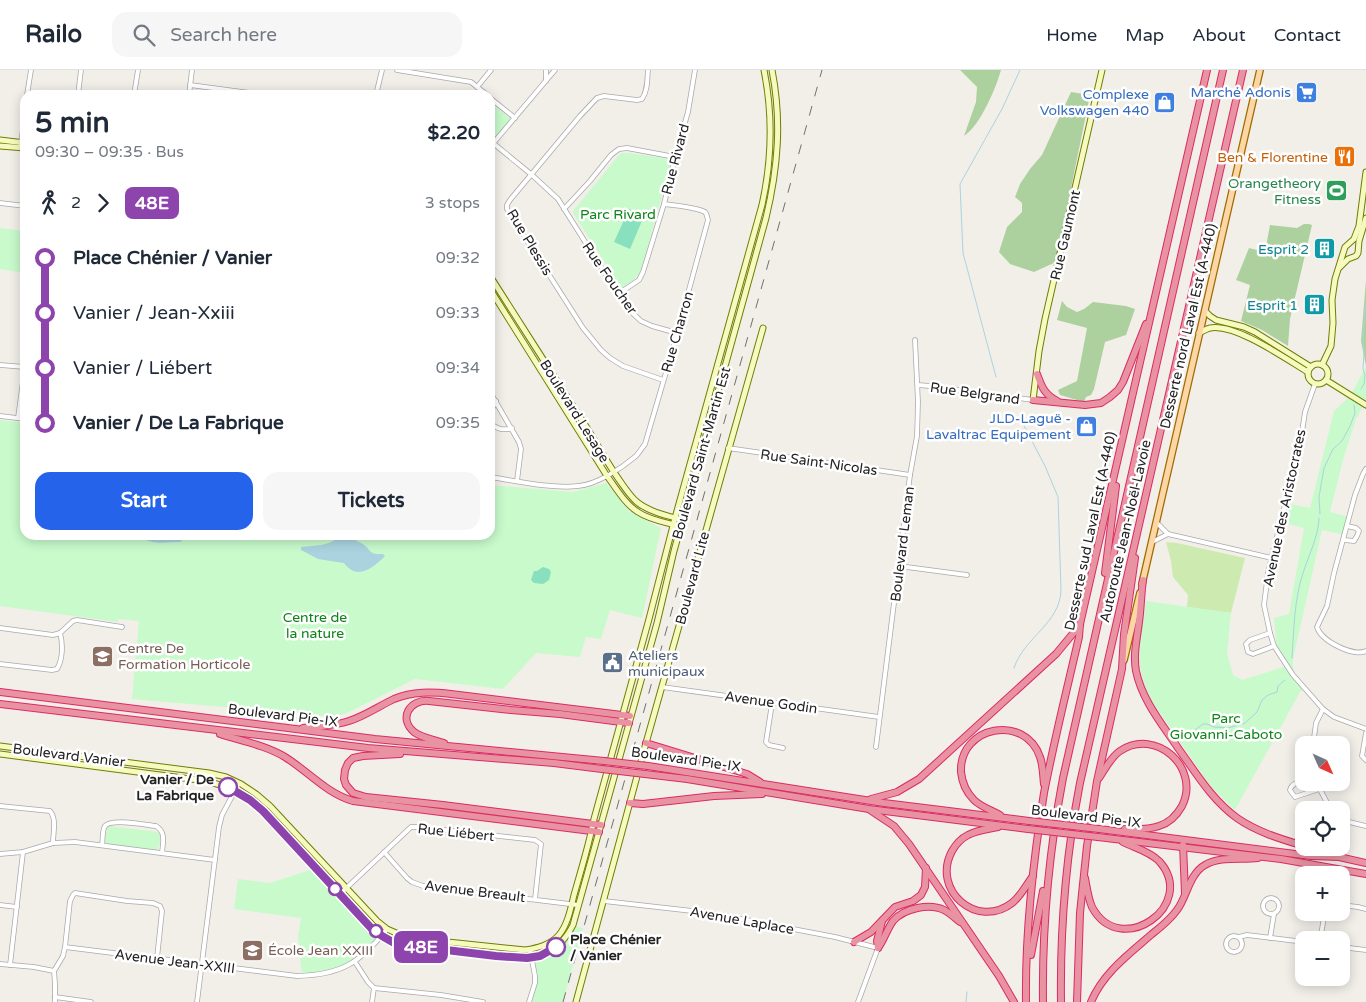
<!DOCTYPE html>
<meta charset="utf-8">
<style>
:root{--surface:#fff;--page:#f6f6f7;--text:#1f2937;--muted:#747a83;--line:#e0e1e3;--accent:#2563eb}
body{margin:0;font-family:"Varela Round",sans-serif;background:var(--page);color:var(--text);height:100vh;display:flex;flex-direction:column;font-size:19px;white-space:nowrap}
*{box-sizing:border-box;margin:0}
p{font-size:16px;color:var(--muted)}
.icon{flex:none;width:28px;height:28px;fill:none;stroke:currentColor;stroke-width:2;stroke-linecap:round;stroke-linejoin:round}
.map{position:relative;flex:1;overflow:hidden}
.sheet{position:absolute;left:20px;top:20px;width:475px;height:450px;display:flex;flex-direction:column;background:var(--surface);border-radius:15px;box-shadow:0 2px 12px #0003}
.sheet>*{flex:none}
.badge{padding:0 10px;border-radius:8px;font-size:18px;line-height:32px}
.needle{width:32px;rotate:135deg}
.tools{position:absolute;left:1295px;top:666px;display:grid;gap:10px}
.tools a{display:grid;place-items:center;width:55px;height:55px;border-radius:10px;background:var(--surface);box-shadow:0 2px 12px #0003;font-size:25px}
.map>.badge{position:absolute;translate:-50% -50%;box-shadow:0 0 0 2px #fff}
.legs{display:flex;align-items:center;gap:8px;height:55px;padding:0 15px;font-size:16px}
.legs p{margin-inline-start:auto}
.summary{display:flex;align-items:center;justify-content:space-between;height:85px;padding:0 15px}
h1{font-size:28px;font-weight:700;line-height:38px}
.cta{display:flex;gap:10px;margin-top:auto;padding:10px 15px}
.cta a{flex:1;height:58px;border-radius:15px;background:var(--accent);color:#fff;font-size:20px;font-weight:700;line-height:58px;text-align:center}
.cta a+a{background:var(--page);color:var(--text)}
ul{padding:0 15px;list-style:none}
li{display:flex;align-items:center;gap:18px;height:55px;font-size:19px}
li i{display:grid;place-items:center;width:8px;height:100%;margin:0 6px;background:currentColor}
li i::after{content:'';width:12px;height:12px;margin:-6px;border:4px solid;border-radius:50%;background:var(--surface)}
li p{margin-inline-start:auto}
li:first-child i{background:linear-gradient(#0000 50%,currentColor 0)}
li:last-child i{background:linear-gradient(currentColor 50%,#0000 0)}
header{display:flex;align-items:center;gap:30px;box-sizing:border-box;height:70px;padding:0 25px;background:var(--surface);border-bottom:1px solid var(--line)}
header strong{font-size:24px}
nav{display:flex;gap:28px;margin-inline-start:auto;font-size:18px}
.search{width:350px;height:45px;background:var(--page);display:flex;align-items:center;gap:12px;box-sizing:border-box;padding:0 18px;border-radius:15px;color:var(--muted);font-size:19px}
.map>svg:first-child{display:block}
</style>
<header>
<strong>Railo</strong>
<div class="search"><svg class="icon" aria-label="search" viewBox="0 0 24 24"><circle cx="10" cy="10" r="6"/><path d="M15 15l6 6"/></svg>Search here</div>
<nav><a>Home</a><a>Map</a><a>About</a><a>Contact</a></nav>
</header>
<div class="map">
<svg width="1366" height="932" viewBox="0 0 1366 932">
<rect width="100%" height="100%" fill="#f2efe9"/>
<path fill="#cdebb0" d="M1166 472 1177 473 1245 488 1231 543 1187 537 1188 525 1173 507 1171 491Z"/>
<g fill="#add19e">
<path d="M960 0H1001C996 18 980 56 964 66L976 32 977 17Z"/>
<path d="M1071 22 1090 25 1056 192 1034 202 1010 194 999 182 1007 157 1022 142V133L1015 127 1020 114 1030 99 1042 85Z"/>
<path d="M1304 154H1309L1312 155 1290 249 1288 276 1262 260 1241 251 1250 215 1236 210 1249 178 1265 182 1270 155 1297 158Z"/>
<path d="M1366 210V296L1361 271Z"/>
<path d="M1062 231 1067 237 1077 242 1084 239 1093 232 1126 236 1135 239 1126 265 1105 272 1094 319 1091 325 1086 327 1084 332 1060 325 1058 320 1077 311 1087 258 1057 250Z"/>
</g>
<g fill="#c8facc">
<path d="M492 34 511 49 490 73V38Z"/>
<path d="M622 83H628L671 89V92L641 201 634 210 621 218 573 143V141L619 85Z"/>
<path d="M0 158 25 161V203L0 199Z"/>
<path d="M1366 296V331L1356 349 1343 390 1330 442 1350 447 1345 465 1322 460 1293 589V605L1304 618 1300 622 1235 740 1211 717 1151 630 1143 611 1139 592V576L1146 531 1231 543 1227 583 1233 605 1242 610 1287 596 1277 580 1274 548 1289 544 1304 458 1281 452 1285 433 1310 438 1334 341 1351 325Z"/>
<path d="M0 350 25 353V465H490V415L573 422 606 413 630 442 661 458 642 548 610 540 601 569 586 567 580 587 536 583 503 619 415 609 345 644 327 646 132 629 139 551 118 549V552L0 536Z"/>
<path d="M109 756 158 762C162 767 160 774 157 780L155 781 106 774C104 769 106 760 109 756Z"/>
<path d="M313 799 380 867 366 882 336 901 302 905 298 867 301 848 234 839 238 809 270 813Z"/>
<path d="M573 856 583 858 563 932H530L536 909 531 888 550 881Z"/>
</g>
<g fill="#88e0be">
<path d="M629 139 644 146 630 179 614 172Z"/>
<path d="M543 497 549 499 551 502 549 510 543 514 534 513 531 510 534 501H537Z"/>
</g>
<g fill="#aad3df">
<path d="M138 465H191L182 469 181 472C167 472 150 476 138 465Z"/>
<path d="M341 465C348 468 355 469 361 473 372 479 367 485 383 484L385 486C373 498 357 511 344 493L318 489 301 480V477C317 475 328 477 341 465Z"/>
</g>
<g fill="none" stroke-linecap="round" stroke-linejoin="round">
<g stroke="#aad3df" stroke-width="1">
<path d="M996 307 963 183 960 114 1002 39 1020 0"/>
<path d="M1361 319 1364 314 1365 305 1363 299 1364 283 1363 266 1366 232"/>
<path d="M1320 444 1319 427 1324 398 1333 379 1342 371 1350 356 1355 343 1354 335"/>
<path d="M1292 588C1294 560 1294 530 1303 503 1308 487 1319 465 1319 448"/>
<path d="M1014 598C1024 567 1060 554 1061 520L1058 427 1045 396 1020 348"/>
<path d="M1195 660 1203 654H1207L1214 657 1228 658 1245 653 1257 642 1262 630 1268 625 1277 622 1278 616 1285 610"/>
<path d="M966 932 967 922"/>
</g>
<defs>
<g id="street">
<path d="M397 0 471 12 487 25"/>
<path d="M648 0C647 10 648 20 642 29L637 30 604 26 597 28 580 46 510 130 507 135V139L583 258 601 280 610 288 623 296 663 310"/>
<path d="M546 11V0"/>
<path d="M190 15 265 25"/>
<path d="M477 17 491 0"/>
<path d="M27 25 31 0"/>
<path d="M78 25 81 0"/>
<path d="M134 25 138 0"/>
<path d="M189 25 192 0"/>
<path d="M376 25 382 0"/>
<path d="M490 28 515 48"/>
<path d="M493 73 532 105 558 129 627 238 641 251 652 256 677 263"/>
<path d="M21 74 25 42"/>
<path d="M490 77 555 0"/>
<path d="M0 133 25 136"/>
<path d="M564 139 590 111 611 85 619 79 627 78 675 87"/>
<path d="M618 224 639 210 643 202 664 134 675 87 688 42 695 0"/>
<path d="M0 295 25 297"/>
<path d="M1315 314 1305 342 1302 362 1281 452 1273 481 1268 503 1264 535 1270 563 1274 576 1293 605 1323 639 1334 647 1366 659"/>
<path d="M918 315 930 316 1033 330"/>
<path d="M490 322 519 372 521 379 517 411"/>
<path d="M490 343 496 331"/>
<path d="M0 346 25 349"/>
<path d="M18 348 25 296"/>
<path d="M490 353C497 359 503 361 512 358"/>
<path d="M728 378 910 405"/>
<path d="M1366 399 1363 404 1355 425 1334 503 1327 536 1317 557C1321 571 1353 587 1366 581"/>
<path d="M490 407C516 411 552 419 578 416 596 415 622 398 636 386 639 383 642 378 645 374L672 282 708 150C707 147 707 144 705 142 698 138 673 135 664 134"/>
<path d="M1157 453 1168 464 1272 488"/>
<path d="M1344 470 1354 471 1357 466 1359 461 1356 458 1347 456"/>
<path d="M1152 472 1168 464"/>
<path d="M899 496 967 505"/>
<path d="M0 558 53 565 60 563"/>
<path d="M60 563 73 551 77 550 122 557"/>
<path d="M1270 563 1250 570 1246 574 1248 582 1253 584 1274 576"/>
<path d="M0 594 52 600 57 599C63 589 63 574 60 563"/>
<path d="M662 617 879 647"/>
<path d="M771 640 766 672 769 675 783 678"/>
<path d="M1366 663 1362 686 1366 690"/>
<path d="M1313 675 1316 653 1323 639"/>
<path d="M876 677 910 405 917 366 918 332 915 270"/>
<path d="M1304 710C1298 712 1291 714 1290 720L1295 727 1319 719"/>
<path d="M1316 712 1331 740"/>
<path d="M0 736 50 741C57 749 53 763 53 773"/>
<path d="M1341 750 1366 756"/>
<path d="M102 775C103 770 102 760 105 756 111 748 146 755 156 756 166 762 163 772 162 783"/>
<path d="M384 782 407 808 412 812 423 816 578 835"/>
<path d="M0 784 23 782 53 773 75 772 215 790"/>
<path d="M340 824 411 757H417L535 770 541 774 535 829"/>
<circle cx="1271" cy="836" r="8"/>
<path d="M604 831 710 843 835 867 878 878 858 932"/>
<path d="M0 835 17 837"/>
<path d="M1341 835 1358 837 1366 839"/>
<circle cx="1234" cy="874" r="8"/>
<path d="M1239 867 1247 865 1304 872"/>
<path d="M1270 868 1274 844"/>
<path d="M1320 870 1325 842"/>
<path d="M65 877 297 906C341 905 360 893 387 859"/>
<path d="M1341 877 1366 880"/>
<path d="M355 892 368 912 374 918 441 925 483 932"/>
<path d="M0 894 34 897 54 901"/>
<path d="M10 895 23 782"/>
<path d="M55 927 91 932"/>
<path d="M55 932V914L54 901 63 886 65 877 70 831 73 825 75 823 127 831 153 833 160 836 162 841 157 888"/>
<path d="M197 932 219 757 222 745 239 713"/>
<path d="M372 932 374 918"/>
<path d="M529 932 535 913V906L530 880"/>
</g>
<g id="secondary">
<path d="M0 70 25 73"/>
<path d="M0 76 25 78"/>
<path d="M1340 197 1348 189 1356 186 1358 183 1359 171 1366 148"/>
<path d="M490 206C519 252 549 298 578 344 593 366 605 390 620 411 625 418 630 426 637 432 649 442 668 446 683 450"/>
<path d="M490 219 607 406C616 418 625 434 638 442 648 449 663 452 675 455"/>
<path d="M1205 241 1210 246 1216 250 1244 257 1255 262 1311 297"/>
<path d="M1199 263C1203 261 1206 259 1210 258 1235 253 1286 289 1308 302"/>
<circle cx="1318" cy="304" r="10"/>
<path d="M1322 295 1331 276 1333 253 1332 230 1335 209 1345 177 1354 169 1359 156 1366 102"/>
<path d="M1326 310 1366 335"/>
<path d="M1033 330 1039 281 1045 249 1102 0"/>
<path d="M0 676 209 703 226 707 241 714 256 724 270 736 377 851 387 859 403 866 419 869 525 880C538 878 550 875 559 865 568 854 571 837 574 825 581 800 589 775 594 749L649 549 675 448 762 135C772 90 773 45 764 0"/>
<path d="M0 684 206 711C229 716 246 726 263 741L373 859 381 866 396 874C423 878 449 880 476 883 495 885 523 892 541 885 556 880 566 869 573 855L657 553 674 481 766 148C778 98 782 51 772 0"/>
<path d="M576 932 646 673 763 258"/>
</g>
<g id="primary">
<path d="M1142 514 1260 0"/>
<path d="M1124 590 1140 523"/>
</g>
<g id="highway">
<path d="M1037 304C1042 317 1044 324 1057 331"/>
<path d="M1033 330 1085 335 1101 333 1110 327 1118 320 1123 312 1146 254"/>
<path d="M1105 503 1116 416"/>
<path d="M1143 510C1141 524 1141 538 1139 552 1137 569 1133 584 1136 601 1142 630 1162 654 1178 678 1196 703 1212 730 1237 748 1257 762 1281 769 1304 776"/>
<path d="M0 622 375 669 604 691"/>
<path d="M0 634 368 678 554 693 602 699"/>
<path d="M303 658C319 656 334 656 349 651 365 646 379 636 394 629 413 621 432 622 451 624L630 646"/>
<path d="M220 664C241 671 265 675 285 687 309 702 326 723 353 731L599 762"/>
<path d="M444 673C435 670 422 668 414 662 398 648 410 629 429 631L511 640 560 644 629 653"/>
<path d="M646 673 747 704 760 712"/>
<path d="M400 684 363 686 353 688 348 693 345 700 344 709 346 715 353 723 366 727 443 735 601 755"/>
<path d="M648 696 884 733 1029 751"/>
<path d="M645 704 687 709 869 739 1028 759"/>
<path d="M1099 708C1105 699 1111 687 1120 681 1156 657 1201 698 1182 736 1177 745 1169 753 1159 756 1148 760 1136 759 1125 759"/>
<path d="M871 729 897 722 919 709 1056 584 1080 555"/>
<path d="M630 733 643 734 714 726 762 724"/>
<path d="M870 740 894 756 909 774 999 906 1014 932"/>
<path d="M1000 745C991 740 981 737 974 730 966 722 962 712 961 702 959 656 1025 643 1040 687 1043 695 1043 705 1044 714"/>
<path d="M998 757C988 759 977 760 968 765 962 768 956 774 952 781 931 820 977 860 1012 833 1021 826 1026 815 1033 806"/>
<path d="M1099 759 1311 786 1339 787 1366 793"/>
<path d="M1098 767 1281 789 1366 804"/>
<path d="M1183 775 1185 823"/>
<path d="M1309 778 1330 785"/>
<path d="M1085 808C1087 818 1088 828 1092 837 1120 890 1199 835 1159 791 1149 781 1135 778 1123 772"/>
<path d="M854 872 871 862 895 837 913 831 921 825 925 817 926 798"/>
<path d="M878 878C884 870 887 859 893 851 904 838 930 833 944 840 950 843 955 848 960 852"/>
<path d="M878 878 877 871 882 851"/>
<path d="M1031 885 1043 821"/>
<path d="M1026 932C1025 863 1033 792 1044 723 1054 671 1067 619 1079 567L1080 554 1207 0"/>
<path d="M1043 932C1042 857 1049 782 1063 708L1223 0"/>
<path d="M1061 932C1060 859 1066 785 1080 713L1243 0"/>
<path d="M1077 932 1080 843 1087 776 1097 711 1122 599 1124 564 1135 488"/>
<path d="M1091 932C1103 903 1129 884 1152 864 1161 857 1170 850 1177 840 1187 827 1189 804 1205 795 1220 786 1241 790 1258 788"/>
</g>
</defs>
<use href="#street" stroke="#a9a9a9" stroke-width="5.5"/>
<use href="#secondary" stroke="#707d05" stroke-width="7"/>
<use href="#primary" stroke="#a06b00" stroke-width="8"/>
<use href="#highway" stroke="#dc2a67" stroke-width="8"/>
<use href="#street" stroke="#fff" stroke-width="4"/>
<use href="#secondary" stroke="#f7fabf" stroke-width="5"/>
<use href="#primary" stroke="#fcd6a4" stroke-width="5.5"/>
<use href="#highway" stroke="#e892a2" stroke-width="6"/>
<path stroke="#707070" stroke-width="1" stroke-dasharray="10 10" stroke-linecap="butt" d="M563 932 822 0"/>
<defs>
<g id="highway-bridge">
<path d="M604 691 648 696"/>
<path d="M602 699 645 704"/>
<path d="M1029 751 1099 759"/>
<path d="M1028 759 1098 767"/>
</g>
</defs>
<use href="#highway-bridge" stroke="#dc2a67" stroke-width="8" stroke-linecap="butt"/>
<use href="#highway-bridge" stroke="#e892a2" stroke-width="6"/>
</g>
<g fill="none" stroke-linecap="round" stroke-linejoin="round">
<defs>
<path id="line-1" d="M228 717 250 730 263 741 372 859 382 866 396 874 496 886 527 888 540 886 556 877"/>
</defs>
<use href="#line-1" stroke="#fff" stroke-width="11"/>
<use href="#line-1" stroke="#8e44ad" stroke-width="8"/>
</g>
<defs>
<symbol id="supermarket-square" viewBox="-11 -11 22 22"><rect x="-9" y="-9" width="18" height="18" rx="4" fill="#3f7fe0" stroke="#fff"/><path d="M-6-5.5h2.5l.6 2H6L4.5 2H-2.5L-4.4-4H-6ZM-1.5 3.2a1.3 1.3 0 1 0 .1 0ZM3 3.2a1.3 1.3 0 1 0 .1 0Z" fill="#fff"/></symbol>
<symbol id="shop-square" viewBox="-11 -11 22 22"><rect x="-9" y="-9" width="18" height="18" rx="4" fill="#3f7fe0" stroke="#fff"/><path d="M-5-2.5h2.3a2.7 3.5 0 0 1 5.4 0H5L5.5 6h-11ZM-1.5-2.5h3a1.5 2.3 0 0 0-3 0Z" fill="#fff"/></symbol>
<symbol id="restaurant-square" viewBox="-11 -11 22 22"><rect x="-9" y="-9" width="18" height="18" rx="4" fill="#e8710a" stroke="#fff"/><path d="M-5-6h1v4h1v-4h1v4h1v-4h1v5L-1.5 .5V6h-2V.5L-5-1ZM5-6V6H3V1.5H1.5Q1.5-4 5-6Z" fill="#fff"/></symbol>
<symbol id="stadium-square" viewBox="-11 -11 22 22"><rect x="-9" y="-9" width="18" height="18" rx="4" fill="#2e9e5b" stroke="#fff"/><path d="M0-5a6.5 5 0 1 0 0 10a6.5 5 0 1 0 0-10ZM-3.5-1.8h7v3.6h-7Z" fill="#fff"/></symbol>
<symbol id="building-square" viewBox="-11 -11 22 22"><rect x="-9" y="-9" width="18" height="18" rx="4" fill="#0f9aa8" stroke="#fff"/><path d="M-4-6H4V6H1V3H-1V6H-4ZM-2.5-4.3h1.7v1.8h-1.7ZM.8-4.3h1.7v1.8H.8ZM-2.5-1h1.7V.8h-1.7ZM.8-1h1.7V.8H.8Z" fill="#fff"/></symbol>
<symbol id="school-square" viewBox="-11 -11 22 22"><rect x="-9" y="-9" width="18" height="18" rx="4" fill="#8d6e63" stroke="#fff"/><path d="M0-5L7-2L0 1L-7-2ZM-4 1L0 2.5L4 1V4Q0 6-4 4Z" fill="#fff"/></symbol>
<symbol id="civic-square" viewBox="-11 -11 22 22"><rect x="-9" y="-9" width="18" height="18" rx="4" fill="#5c6f8a" stroke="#fff"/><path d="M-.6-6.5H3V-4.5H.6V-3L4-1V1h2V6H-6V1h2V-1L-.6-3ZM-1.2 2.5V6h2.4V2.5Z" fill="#fff"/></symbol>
</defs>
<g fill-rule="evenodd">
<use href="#supermarket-square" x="1294" y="10" width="25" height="25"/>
<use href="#shop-square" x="1152" y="20" width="25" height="25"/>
<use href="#restaurant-square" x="1332" y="74" width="25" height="25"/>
<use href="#stadium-square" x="1324" y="108" width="25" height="25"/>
<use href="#building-square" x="1312" y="166" width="25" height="25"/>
<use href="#building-square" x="1302" y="222" width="25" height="25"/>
<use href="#shop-square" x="1074" y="344" width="25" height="25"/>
<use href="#school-square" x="90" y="574" width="25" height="25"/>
<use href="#civic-square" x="600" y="580" width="25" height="25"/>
<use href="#school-square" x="240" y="868" width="25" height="25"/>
</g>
<g fill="#fff" stroke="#8e44ad" stroke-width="2.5">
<circle cx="228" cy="717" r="9"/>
<circle cx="335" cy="819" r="6"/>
<circle cx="376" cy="861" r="6"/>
<circle cx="556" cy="877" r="9"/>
</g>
<g text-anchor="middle" stroke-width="5" stroke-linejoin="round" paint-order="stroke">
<g font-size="14" fill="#366cbe" stroke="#fff" text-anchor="end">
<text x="1291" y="27">Marché Adonis</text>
<text x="1149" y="29">Complexe<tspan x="1149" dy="16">Volkswagen 440</tspan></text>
<text x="1071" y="353">JLD-Laguë -<tspan x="1071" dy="16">Lavaltrac Equipement</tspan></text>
</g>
<g font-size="14" fill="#c56008" stroke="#fff" text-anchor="end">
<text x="1328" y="92">Ben &amp; Florentine</text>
</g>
<g font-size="14" fill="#222" stroke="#fff">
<text transform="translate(675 89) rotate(-75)" y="5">Rue Rivard</text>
<text transform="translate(1065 165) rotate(-77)" y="5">Rue Gaumont</text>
<text transform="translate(530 172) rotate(59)" y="5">Rue Plessis</text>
<text transform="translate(610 208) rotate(55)" y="5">Rue Foucher</text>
<text transform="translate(1188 256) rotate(-77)" y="5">Desserte nord Laval Est (A-440)</text>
<text transform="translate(677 262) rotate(-74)" y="5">Rue Charron</text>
<text transform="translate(975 323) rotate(8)" y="5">Rue Belgrand</text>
<text transform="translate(575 341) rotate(58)" y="5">Boulevard Lesage</text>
<text transform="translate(701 383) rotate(-74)" y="5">Boulevard Saint-Martin Est</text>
<text transform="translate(819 392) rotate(8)" y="5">Rue Saint-Nicolas</text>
<text transform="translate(1284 438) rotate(-78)" y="5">Avenue des Aristocrates</text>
<text transform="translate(1090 461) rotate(-78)" y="5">Desserte sud Laval Est (A-440)</text>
<text transform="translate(1125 461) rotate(-77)" y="5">Autoroute Jean-Noël-Lavoie</text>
<text transform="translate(902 474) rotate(-83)" y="5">Boulevard Leman</text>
<text transform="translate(692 508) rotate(-75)" y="5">Boulevard Lite</text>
<text transform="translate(771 632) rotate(8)" y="5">Avenue Godin</text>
<text transform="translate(283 645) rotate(7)" y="5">Boulevard Pie-IX</text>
<text transform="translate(69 685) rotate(7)" y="5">Boulevard Vanier</text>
<text transform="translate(686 689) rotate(8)" y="5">Boulevard Pie-IX</text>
<text transform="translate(1086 746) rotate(7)" y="5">Boulevard Pie-IX</text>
<text transform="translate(456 762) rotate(6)" y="5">Rue Liébert</text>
<text transform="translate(475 821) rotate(7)" y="5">Avenue Breault</text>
<text transform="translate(742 850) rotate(10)" y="5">Avenue Laplace</text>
<text transform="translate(175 891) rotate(7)" y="5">Avenue Jean-XXIII</text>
</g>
<g font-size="14" fill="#27864d" stroke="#fff" text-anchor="end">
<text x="1321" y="118">Orangetheory<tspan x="1321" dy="16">Fitness</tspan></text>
</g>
<g font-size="14" fill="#0c8416" stroke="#fff">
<text x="618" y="149">Parc Rivard</text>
<text x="315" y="552">Centre de<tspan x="315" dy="16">la nature</tspan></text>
<text x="1226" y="653">Parc<tspan x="1226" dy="16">Giovanni-Caboto</tspan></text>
</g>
<g font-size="14" fill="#0d838f" stroke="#fff" text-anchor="end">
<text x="1309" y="184">Esprit 2</text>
<text x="1298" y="240">Esprit 1</text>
</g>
<g font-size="14" fill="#785e54" stroke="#fff" text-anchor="start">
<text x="118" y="583">Centre De<tspan x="118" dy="16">Formation Horticole</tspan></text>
<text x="268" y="885">École Jean XXIII</text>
</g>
<g font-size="14" fill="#4e5e75" stroke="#fff" text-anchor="start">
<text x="628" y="590">Ateliers<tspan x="628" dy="16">municipaux</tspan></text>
</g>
<g font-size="14" font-weight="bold" fill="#222" stroke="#fff" text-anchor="end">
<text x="214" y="714">Vanier / De<tspan x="214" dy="16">La Fabrique</tspan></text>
<text x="570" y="874" text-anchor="start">Place Chénier<tspan x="570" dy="16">/ Vanier</tspan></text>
</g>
</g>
</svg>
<div class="tools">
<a><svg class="needle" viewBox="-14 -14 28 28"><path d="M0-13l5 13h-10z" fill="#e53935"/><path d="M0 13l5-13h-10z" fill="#747a83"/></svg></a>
<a><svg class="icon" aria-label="locate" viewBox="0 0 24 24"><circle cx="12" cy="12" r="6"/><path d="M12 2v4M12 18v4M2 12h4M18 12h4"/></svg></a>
<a>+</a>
<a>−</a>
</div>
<b class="badge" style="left:421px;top:877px;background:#8e44ad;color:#fff">48E</b>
<section class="sheet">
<div class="summary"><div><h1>5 min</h1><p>09:30 – 09:35 · Bus</p></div><b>$2.20</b></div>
<div class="legs"><svg class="icon" aria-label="walk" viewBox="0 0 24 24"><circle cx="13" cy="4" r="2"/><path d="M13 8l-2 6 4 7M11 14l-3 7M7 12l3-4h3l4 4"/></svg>2<svg class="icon" aria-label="forward" viewBox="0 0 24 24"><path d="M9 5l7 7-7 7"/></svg><b class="badge" style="background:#8e44ad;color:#fff">48E</b><p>3 stops</p></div>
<ul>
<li><i style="color:#8e44ad"></i><b>Place Chénier / Vanier</b><p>09:32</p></li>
<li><i style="color:#8e44ad"></i><span>Vanier / Jean-Xxiii</span><p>09:33</p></li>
<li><i style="color:#8e44ad"></i><span>Vanier / Liébert</span><p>09:34</p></li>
<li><i style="color:#8e44ad"></i><b>Vanier / De La Fabrique</b><p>09:35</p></li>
</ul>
<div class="cta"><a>Start</a><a>Tickets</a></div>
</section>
</div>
